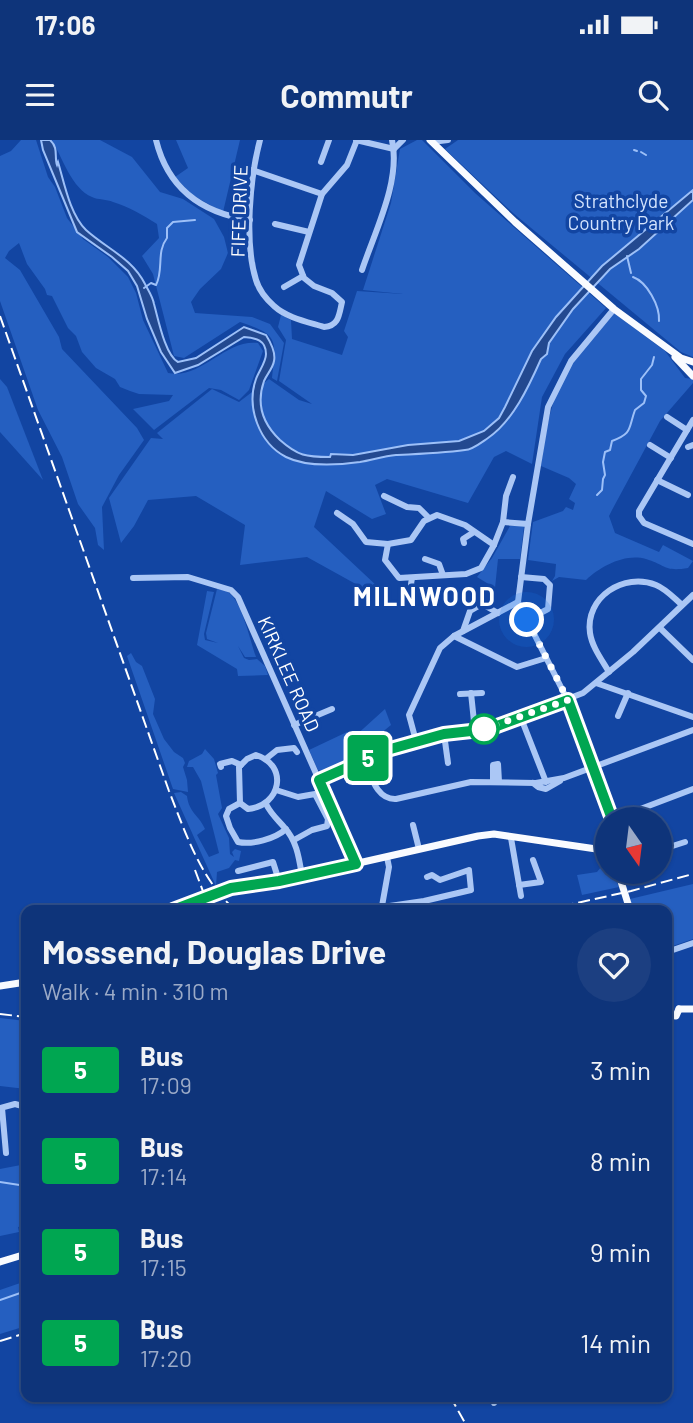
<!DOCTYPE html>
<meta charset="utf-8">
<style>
:root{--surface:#0e347a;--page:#1c3f81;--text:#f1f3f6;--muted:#9baac7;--line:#2e4f8b}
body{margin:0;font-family:Barlow,sans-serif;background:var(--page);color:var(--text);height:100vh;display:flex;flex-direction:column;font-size:26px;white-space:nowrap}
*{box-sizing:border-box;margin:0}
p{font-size:23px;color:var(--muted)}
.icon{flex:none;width:38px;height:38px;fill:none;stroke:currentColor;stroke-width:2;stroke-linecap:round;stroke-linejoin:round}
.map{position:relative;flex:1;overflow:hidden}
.details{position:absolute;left:21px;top:765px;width:651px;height:497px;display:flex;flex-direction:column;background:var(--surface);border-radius:14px;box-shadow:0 2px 5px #0004,0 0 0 2px var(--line)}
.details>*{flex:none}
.badge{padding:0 14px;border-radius:5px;font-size:24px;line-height:46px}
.needle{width:46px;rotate:166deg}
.tools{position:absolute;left:595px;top:667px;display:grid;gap:14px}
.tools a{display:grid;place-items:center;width:77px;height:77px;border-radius:50%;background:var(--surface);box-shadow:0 2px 5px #0004,0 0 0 2px var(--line);font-size:35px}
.you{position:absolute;width:35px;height:35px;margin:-18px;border:5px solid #fff;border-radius:50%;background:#1a73e8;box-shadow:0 0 0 10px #1a73e833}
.map>.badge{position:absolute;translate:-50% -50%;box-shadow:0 0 0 4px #fff}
.round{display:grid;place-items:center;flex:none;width:74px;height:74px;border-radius:37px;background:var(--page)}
.overview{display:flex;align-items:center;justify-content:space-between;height:119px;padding:0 21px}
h1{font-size:33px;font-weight:700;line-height:52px}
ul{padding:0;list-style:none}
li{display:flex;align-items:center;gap:21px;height:91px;padding:0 21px}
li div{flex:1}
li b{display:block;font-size:26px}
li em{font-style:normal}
li .badge{min-width:77px;font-weight:700;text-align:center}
.status{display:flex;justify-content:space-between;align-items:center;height:49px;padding:0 35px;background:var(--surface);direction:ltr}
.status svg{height:19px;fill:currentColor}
header{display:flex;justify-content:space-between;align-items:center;height:91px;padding:0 21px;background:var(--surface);font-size:32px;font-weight:700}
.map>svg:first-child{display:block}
</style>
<div class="status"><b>17:06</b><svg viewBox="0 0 49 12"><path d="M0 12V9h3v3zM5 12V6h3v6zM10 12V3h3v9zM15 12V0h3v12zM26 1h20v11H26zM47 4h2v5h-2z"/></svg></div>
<header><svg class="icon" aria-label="menu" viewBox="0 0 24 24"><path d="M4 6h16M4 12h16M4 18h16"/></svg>Commutr<svg class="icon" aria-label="search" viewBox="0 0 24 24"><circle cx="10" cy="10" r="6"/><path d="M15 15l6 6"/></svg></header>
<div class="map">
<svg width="693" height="1283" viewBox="0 0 693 1283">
<rect width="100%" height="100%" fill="#1245a2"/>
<g fill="#255fc0">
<path d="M21 0H36L48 37 55 47 67 78 83 99 108 117 128 137 136 153 143 180 168 233C201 240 225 199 258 203L263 211 249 250 239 260 221 250 209 248 154 290 133 269 169 261 173 255 139 254 130 251 120 247 115 239 96 228 82 212 76 196 68 188 52 156 47 155 45 149 27 124 19 103 9 111 5 118 20 130 59 197 62 209 137 288 144 300 119 335 102 367 104 410 98 405 95 388 78 364 62 317 38 270 0 161V16L11 11Z"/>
<path d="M52 0H100L132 17 160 52 183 59 214 79 224 97 228 113 221 129 200 149 191 162 195 173 252 177 270 184 284 203 277 241 272 238C276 199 279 195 240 182L184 218 174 216 153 134 142 116 159 98 157 84C143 75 129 67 113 62 107 59 98 60 92 57 72 49 62 17 52 0Z"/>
<path d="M176 0H240L223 72 192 55 175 37 188 28Z"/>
<path d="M417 0H422L475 53 606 168 565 214 542 257 532 324 506 311 494 317 468 363 387 339 375 345 386 374 372 379 326 351 314 387 378 447 372 453 307 417 240 425 245 385 196 356 148 360 134 386 121 403 109 358 151 298 163 299 157 293 212 249 239 262 269 239 299 260 312 264 279 241 286 200 278 187 281 175 291 180 292 199 342 215 348 197 344 191 357 151 403 154 363 150 391 63 400 9Z"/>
<path d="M458 0H693V217L681 212 513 73 445 9Z"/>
<path d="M614 173 665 211 685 238 693 239V243L660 281 612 370 609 376 615 393 659 412 663 405 693 421 688 428C664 432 666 425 646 419 625 413 601 426 586 440L559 437 552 441 555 436 556 424 528 420 533 382 563 371 566 367 573 370 575 363 569 359 576 344 569 338 541 326C546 290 551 253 573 223 585 206 601 190 614 173Z"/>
<path d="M0 239 7 247 43 340 0 292Z"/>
<path d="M510 386H524L520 419H498L495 448 477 437 492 418Z"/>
<path d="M217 449C220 450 225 450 228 452 241 459 251 503 256 517H245L238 506 244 518 249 520 257 519 265 526 268 535 238 536 237 529 197 505 207 451 214 452 204 494 205 500 218 503 207 499 206 493Z"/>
<path d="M131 513 136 522 142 526 155 559 153 574 164 599 174 612 183 618 185 623 183 627 187 640 188 652 173 649 127 516Z"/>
<path d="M385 569 391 585 380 594 378 592 366 596V598L361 602 366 615 325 633 318 630 309 610 347 592 353 598Z"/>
<path d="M205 609 214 619 218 633 216 635 222 668 218 674 229 698 230 714 234 717 232 712 235 709 241 711 239 721 235 720 229 728 217 732 216 746 174 653 181 652 187 656C189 673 199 675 205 689L197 695 209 717 219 713 201 641 193 627H187L189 621 202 614Z"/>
<path d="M605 722 607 732H612L619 747 582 755 577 735 597 732Z"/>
<path d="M693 744V799L667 808V770H634L630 759Z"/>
<path d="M0 878 26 881V949L0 946Z"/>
<path d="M26 1024V1085L18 1087 19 1092 0 1096V1029Z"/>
<path d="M26 1141V1186L0 1194V1150Z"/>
</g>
<path fill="#234990" stroke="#9dc0f8" stroke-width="2" d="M41 0H50C59 8 54 17 57 25L58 22C64 42 70 75 86 90 107 109 132 118 145 144 148 150 153 157 154 164 158 178 165 215 178 222L196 218 244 187 266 195C271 203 276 212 274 221 273 228 267 234 264 241 256 264 263 284 280 300 298 316 306 317 330 317L331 314 353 315 408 305 459 301 484 291 499 278 505 267 532 211 556 177 602 126 693 50V60L639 109 610 129 573 169 549 203 547 214 541 219C529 246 513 281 488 298 482 302 472 310 465 310 443 313 419 314 396 315 384 316 372 320 360 322 338 325 306 327 286 317 259 303 246 267 256 239 259 231 266 222 266 214 266 200 256 198 244 197L198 225 175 233 161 212 147 179 137 146 128 131 112 117 77 92 43 10Z"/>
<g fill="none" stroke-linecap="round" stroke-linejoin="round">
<g stroke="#9dc0f8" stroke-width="2">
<path d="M634 10 637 11"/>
<path d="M641 12 646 15"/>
<path d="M627 116 631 133"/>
<path d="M633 137C647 142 660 166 659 181"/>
<path d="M144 148 151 143 156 145C164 130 156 112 167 98V88L173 82 195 80"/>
<path d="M597 355 602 350 603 339 605 335 603 322 605 312 610 310 612 301C633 293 628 289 635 270L644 263 646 256 641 250V239L652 225 654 217"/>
<path d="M0 1042 26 1046"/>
<path d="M0 1160 26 1151"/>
</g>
<g stroke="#abc7f5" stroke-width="6">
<path d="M156 0C168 49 202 73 250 80"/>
<path d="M260 0C250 38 244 102 256 140 259 150 266 159 274 166 287 178 308 182 324 187 339 186 339 175 342 162L332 153 314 146 304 138 299 125 322 54 347 25 357 0"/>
<path d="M356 0 394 9 403 0"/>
<path d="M432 2 448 0"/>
<path d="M321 22 329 0"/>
<path d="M252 30 322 54"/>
<path d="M275 84 309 92"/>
<path d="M362 130C375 91 401 41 392 0"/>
<path d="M284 147 303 136"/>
<path d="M667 277 687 290"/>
<path d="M693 280 639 371V376L644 383 693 404"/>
<path d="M650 305 671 318"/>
<path d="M688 307 693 305"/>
<path d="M657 340 688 355"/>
<path d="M384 356 407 367 419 368 429 378"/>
<path d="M337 373 353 384 366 402 388 404 411 400 424 381 437 375 465 385 494 405"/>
<path d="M503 382 528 384"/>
<path d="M464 403 463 399 474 392"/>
<path d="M388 404 385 420 399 438 466 434 481 428 494 405 503 382 506 356 513 337"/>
<path d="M425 419 439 424 443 435"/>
<path d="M521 437 544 439 550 445 548 469 527 480"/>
<path d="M133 438 188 437 231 450 238 457 356 724"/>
<path d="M412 438 411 444 416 451 433 452"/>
<path d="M660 488 693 520"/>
<path d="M463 491 470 471 482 464 498 473"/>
<path d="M454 496 517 527 546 518"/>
<path d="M609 532C602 520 592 507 590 493 585 457 624 432 656 445 666 449 674 458 682 465"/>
<path d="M596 543 693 577"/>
<path d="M471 553 475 591"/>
<path d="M460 554 482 553"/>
<path d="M618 576 628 553"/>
<path d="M521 578 546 642"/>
<path d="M294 585 332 569"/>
<path d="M444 594 448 623"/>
<path d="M416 601 409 575 440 508 454 496 518 462"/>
<path d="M256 615C289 625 281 666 248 669L240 663 239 627 247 619Z"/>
<path d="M267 618 277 610 294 608 297 612"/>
<path d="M364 620C371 635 376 660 396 659L471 642 536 643 564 638 693 590"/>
<path d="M221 627 220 624 232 621 241 625"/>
<path d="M319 640 387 610 444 594 489 589 583 553 633 512 693 455"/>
<path d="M493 641V625L498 624 499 642"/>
<path d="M533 643 538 647 546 649 560 641"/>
<path d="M276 650 298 657 315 654 328 679 327 686 312 690 294 700"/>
<path d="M240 663 229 669 226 676 230 688 238 702C252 705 275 699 286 689"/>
<path d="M266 664C271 674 277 679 284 687 297 701 299 718 302 736"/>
<path d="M612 679 569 563 518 462 528 384 548 267 571 221 614 169"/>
<path d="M614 679 693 649"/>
<path d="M413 685 419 709"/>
<path d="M511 698 521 756"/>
<path d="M660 710 685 702"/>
<path d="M238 731 273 722 279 741"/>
<path d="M519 745 541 742 533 720"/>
<path d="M382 766 389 727 387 717"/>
<path d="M362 770 424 761 471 750 469 730 440 740 432 735 427 737"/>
<path d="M667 812 693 803"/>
<path d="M0 968 15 964 26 967"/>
<path d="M2 968 6 1013"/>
<path d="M491 1256 494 1263"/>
</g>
<g stroke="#f9fbff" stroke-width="7">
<path d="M430 0 515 82 573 133 614 169 681 218 693 222"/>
<path d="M675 217 693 236"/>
<path d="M618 732 630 770"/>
<path d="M222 750 279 741 478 696 494 694 603 710 607 707"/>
<path d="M173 770 194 760"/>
<path d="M0 846 26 842"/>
<path d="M679 869H693"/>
<path d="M669 875 676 876 679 869"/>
<path d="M669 875 667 870 670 865"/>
<path d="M0 1122 26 1114"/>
</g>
<g stroke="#fff" stroke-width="2" stroke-dasharray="12 5" stroke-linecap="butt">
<path d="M0 176 169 651C186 694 200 738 235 770"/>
<path d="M195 730 210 770"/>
<path d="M529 770 554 767"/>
<path d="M545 770 631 751 693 734"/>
<path d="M0 874 26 877"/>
<path d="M0 1201 26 1193"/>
<path d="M450 1256 465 1283"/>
</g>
<path stroke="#f9fbff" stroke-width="7" d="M194 760 222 750"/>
</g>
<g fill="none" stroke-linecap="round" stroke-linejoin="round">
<defs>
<path id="line" d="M173 770 231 748 279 741 356 724 319 640 387 610 444 594 489 589 568 560 612 679"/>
</defs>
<use href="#line" stroke="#fff" stroke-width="16"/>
<use href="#line" stroke="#00a651" stroke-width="10"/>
<path stroke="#fff" stroke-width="7" stroke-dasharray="0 12.6" d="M484 589 568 560 527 480"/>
</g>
<circle fill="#fff" stroke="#00a651" stroke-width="3.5" cx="484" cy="589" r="14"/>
<g text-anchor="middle" stroke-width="7" stroke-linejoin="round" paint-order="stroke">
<g font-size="19" fill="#d4e4fe" stroke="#1245a2">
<text x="621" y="68">Strathclyde<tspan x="621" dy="22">Country Park</tspan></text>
</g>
<g font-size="19" fill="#fff" stroke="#1245a2">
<text transform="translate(239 71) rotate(-88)" y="7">FIFE DRIVE</text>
<text transform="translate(289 534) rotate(66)" y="7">KIRKLEE ROAD</text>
</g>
<g font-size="26" font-weight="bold" letter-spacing="2" fill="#fff" stroke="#1245a2">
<text x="425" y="466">MILNWOOD</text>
</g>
</g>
</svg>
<div class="tools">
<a><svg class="needle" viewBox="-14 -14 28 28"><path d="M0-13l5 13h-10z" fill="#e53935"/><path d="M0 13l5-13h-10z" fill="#9baac7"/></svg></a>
</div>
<div class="you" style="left:527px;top:480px"></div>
<b class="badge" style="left:368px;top:618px;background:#00a651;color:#fff">5</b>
<section class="details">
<div class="overview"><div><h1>Mossend, Douglas Drive</h1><p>Walk · 4 min · 310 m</p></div><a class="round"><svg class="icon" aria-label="heart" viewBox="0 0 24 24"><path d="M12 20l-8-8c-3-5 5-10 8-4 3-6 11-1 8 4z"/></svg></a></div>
<ul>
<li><span class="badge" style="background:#00a651;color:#fff">5</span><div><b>Bus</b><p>17:09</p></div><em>3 min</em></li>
<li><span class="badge" style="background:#00a651;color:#fff">5</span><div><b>Bus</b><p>17:14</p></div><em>8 min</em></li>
<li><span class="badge" style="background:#00a651;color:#fff">5</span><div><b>Bus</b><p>17:15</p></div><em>9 min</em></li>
<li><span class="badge" style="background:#00a651;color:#fff">5</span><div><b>Bus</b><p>17:20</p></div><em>14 min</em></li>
</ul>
</section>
</div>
